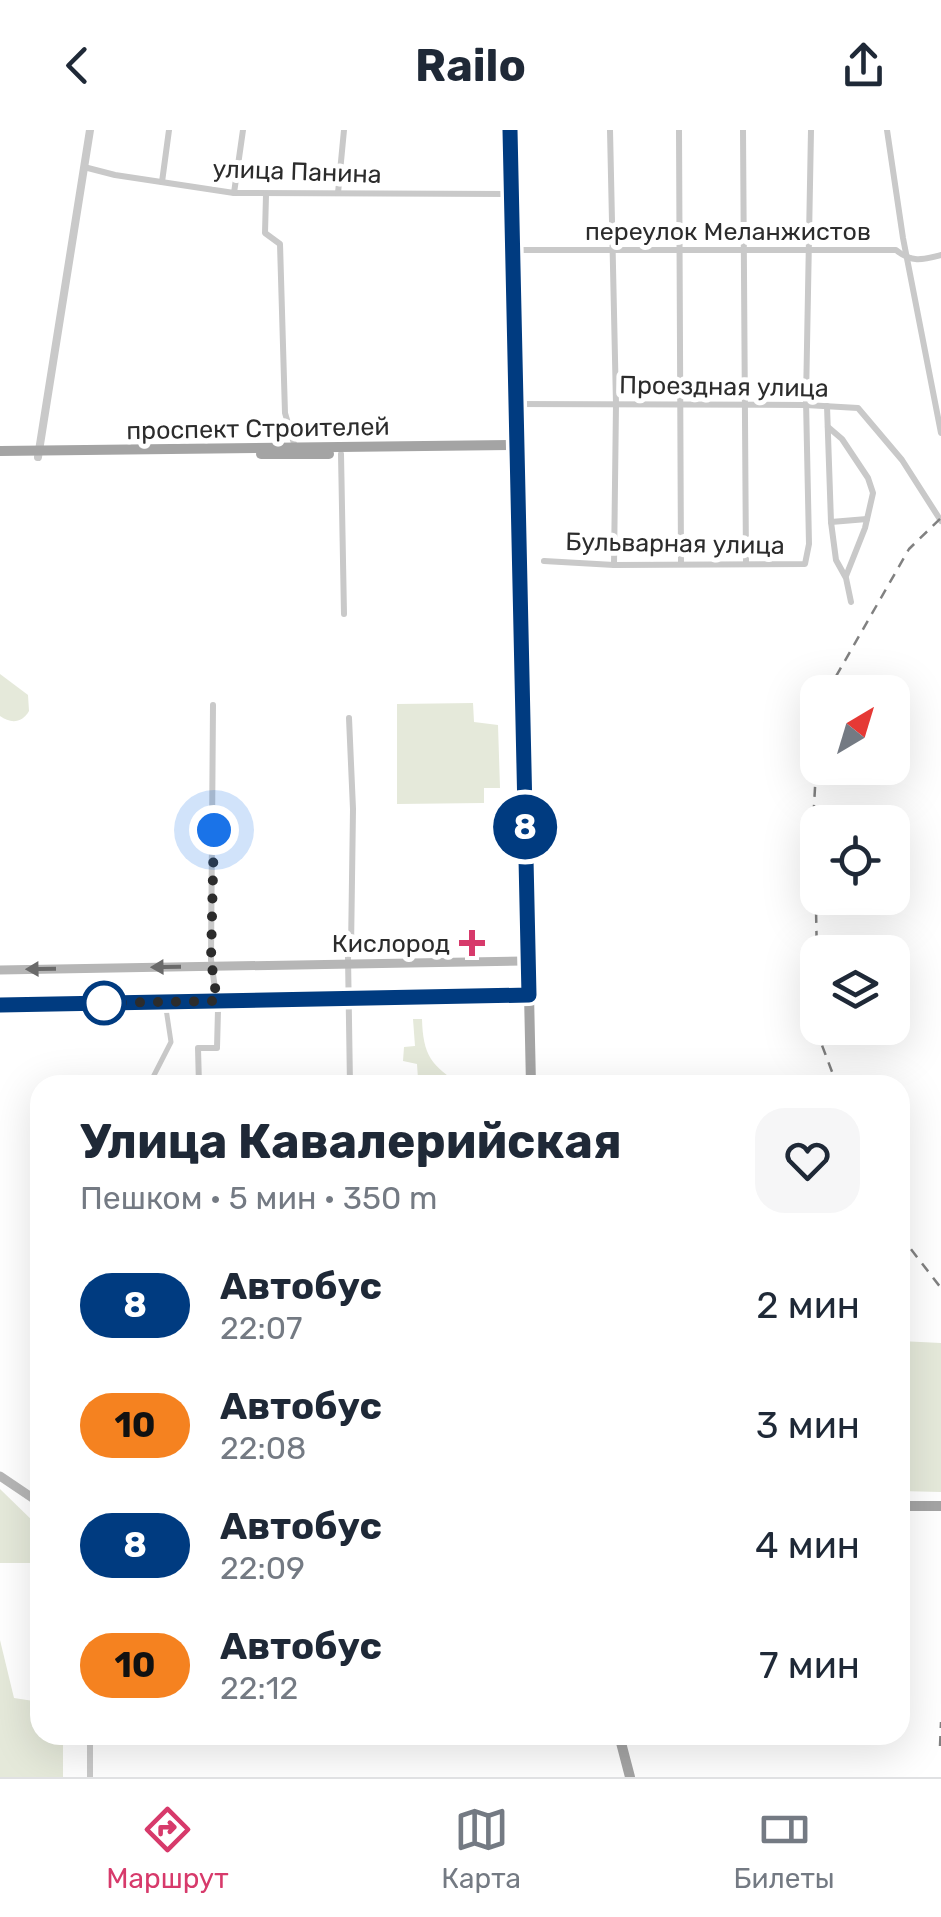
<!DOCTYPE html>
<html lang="ru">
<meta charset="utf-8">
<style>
:root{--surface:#fff;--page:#f6f6f7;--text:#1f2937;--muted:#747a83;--line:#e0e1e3;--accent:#d73a6b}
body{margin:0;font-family:Rubik,sans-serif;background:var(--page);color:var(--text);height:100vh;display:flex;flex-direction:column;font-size:38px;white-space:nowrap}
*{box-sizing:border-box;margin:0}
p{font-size:32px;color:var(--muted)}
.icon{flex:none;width:55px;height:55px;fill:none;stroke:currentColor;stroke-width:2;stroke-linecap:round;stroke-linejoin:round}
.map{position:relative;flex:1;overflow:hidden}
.drawer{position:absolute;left:30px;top:945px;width:880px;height:670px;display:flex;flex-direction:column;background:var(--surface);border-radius:30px;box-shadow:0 10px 40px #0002}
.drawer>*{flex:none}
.badge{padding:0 20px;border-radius:32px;font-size:35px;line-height:65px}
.needle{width:65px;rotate:38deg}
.controls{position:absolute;left:800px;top:545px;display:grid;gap:20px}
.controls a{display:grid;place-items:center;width:110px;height:110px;border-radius:20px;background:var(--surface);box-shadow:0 10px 40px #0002;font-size:50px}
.you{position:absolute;width:50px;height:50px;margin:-25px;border:8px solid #fff;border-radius:50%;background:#1a73e8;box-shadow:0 0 0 15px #1a73e833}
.map>.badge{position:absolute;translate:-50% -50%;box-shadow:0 0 0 5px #fff}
.round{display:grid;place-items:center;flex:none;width:105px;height:105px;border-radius:30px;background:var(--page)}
.head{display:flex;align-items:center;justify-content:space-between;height:170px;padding:0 50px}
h1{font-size:48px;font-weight:700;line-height:75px}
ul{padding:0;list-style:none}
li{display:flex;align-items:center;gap:30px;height:120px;padding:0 50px}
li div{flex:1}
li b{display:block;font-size:38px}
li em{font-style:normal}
li .badge{min-width:110px;font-weight:700;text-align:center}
header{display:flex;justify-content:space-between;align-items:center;height:130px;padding:0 50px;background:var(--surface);font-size:45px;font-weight:700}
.tabs{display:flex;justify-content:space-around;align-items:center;height:140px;border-top:2px solid var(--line);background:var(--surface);font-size:28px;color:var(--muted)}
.tabs a{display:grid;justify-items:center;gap:5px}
.tabs .on{color:var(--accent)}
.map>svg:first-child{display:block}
</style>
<header><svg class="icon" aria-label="back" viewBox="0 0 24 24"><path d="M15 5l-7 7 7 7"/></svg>Railo<svg class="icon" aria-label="share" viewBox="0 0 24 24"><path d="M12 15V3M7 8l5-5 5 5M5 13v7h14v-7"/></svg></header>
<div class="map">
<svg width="941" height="1647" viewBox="0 0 941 1647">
<rect width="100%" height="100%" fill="#fff"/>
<g fill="#e5e9da">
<path d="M0 544 28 565 29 581C22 593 11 594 0 586Z"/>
<path d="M473 573 474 592 498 595 500 658H484V673L397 674V574Z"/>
<path d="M413 889H422C423 925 431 936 462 955H399V951L418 949 417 934 403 931 404 917 415 916Z"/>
<path d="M900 1211 941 1213V1362L900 1361Z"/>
<path d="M0 1359 40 1398V1433H0Z"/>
<path d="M0 1510 14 1568 40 1572V1605H63V1647H0Z"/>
</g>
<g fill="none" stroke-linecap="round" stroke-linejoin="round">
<g stroke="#c9c9c9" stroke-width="5">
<path d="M479 952H480"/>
<path d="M149 955 171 912 165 872"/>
</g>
<g stroke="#c9c9c9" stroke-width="6">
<path d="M610 0 616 274 614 435"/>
<path d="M679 0 681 433"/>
<path d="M743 0 746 433"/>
<path d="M887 0 903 108 941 303"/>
<path d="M84 37 115 45 234 63 508 64"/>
<path d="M162 52 169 0"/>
<path d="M234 63 243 0"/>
<path d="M338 63 344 0"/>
<path d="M266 65 265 103 280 114 285 283 295 317"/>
<path d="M513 120H896C912 133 922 130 941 125"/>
<path d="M513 274 806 275 858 278 902 330 941 391"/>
<path d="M827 276 831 392 836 430 846 448 851 472"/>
<path d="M828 297 842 309 868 348 873 363 865 398 846 446"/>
<path d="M341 324 344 484"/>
<path d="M831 392 867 389"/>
<path d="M544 431 614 435 805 434 809 414 806 270 811 0"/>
<path d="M349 588 353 679 351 819 348 827 350 955"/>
<path d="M199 955 198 918H217L218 880 211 830 213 575"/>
<path d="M90 1605V1647"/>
</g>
<path stroke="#c9c9c9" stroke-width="8" d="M38 327 90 0"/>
<g stroke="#b6b6b6" stroke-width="9">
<path d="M0 840 523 831"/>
<path d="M0 875 529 865"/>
<path d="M0 1346 40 1373"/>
</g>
<g stroke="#a4a4a4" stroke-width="10">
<path d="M510 0 531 955"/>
<path d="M0 321 517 315"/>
<path d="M261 324H329"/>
<path d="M900 1376H941"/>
<path d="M619 1605 630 1647"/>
</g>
<g stroke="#818181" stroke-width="2.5" stroke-dasharray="10 8" stroke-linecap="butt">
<path d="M827 562 909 419 941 388"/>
<path d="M818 603 814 676 818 881"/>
<path d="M819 898 820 910 837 955"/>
<path d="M900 1105 941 1158"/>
<path d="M940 1616 941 1592"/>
</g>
</g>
<defs><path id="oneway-solid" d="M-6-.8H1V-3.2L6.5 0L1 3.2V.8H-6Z" transform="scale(2.5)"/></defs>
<g fill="#6a6a6a">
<use href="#oneway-solid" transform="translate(166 837) rotate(179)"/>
<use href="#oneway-solid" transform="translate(41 839) rotate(179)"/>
</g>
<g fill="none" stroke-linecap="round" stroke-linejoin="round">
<defs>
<path id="line" d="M0 875 529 865 510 0"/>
</defs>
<use href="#line" stroke="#fff" stroke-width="22"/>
<use href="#line" stroke="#003b80" stroke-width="15"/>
<path stroke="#2c2c2c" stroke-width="10" stroke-dasharray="0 18" d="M104 873 217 871 211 830 214 700"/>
</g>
<path fill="#d73a6b" stroke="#fff" stroke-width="4" d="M467 798h10v10h10v10h-10v10h-10v-10h-10v-10h10z"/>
<circle fill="#fff" stroke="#003b80" stroke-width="5" cx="104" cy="873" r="20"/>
<g text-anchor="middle" stroke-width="10" stroke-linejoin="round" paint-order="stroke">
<g font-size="25" fill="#2c2c2c" stroke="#fff">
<text transform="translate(297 41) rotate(2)" y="9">улица Панина</text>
<text x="728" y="110">переулок Меланжистов</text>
<text transform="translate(724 256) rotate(1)" y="9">Проездная улица</text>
<text transform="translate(258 298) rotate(-1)" y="9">проспект Строителей</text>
<text transform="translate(675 413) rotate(1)" y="9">Бульварная улица</text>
</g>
<g font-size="25" fill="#2c2c2c" stroke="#fff" text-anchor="end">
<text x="450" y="822">Кислород</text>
</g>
</g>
</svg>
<div class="controls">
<a><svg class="needle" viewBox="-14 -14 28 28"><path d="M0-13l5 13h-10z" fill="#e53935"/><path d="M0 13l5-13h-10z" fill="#747a83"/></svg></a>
<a><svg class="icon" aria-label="locate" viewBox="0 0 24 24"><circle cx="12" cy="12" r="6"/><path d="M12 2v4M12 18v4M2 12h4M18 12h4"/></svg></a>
<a><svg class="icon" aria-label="layers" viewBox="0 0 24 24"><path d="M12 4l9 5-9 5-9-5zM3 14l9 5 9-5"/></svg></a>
</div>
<div class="you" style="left:214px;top:700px"></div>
<b class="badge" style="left:525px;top:697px;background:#003b80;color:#fff">8</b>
<section class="drawer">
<div class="head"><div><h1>Улица Кавалерийская</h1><p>Пешком · 5 мин · 350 m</p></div><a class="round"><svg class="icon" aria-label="heart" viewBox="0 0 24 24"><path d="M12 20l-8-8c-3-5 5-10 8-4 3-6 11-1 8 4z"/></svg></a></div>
<ul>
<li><span class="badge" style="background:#003b80;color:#fff">8</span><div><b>Автобус</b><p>22:07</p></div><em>2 мин</em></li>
<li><span class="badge" style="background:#f58220;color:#111">10</span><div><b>Автобус</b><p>22:08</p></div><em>3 мин</em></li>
<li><span class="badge" style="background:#003b80;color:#fff">8</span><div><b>Автобус</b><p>22:09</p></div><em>4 мин</em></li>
<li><span class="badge" style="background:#f58220;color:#111">10</span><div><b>Автобус</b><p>22:12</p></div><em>7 мин</em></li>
</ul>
</section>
</div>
<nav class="tabs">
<a class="on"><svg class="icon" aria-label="directions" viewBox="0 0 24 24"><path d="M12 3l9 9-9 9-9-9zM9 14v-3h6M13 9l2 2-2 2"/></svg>Маршрут</a>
<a><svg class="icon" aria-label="map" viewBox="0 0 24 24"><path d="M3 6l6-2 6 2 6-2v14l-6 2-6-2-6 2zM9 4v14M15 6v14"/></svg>Карта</a>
<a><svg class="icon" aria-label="tickets" viewBox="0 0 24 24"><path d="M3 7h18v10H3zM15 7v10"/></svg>Билеты</a>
</nav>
